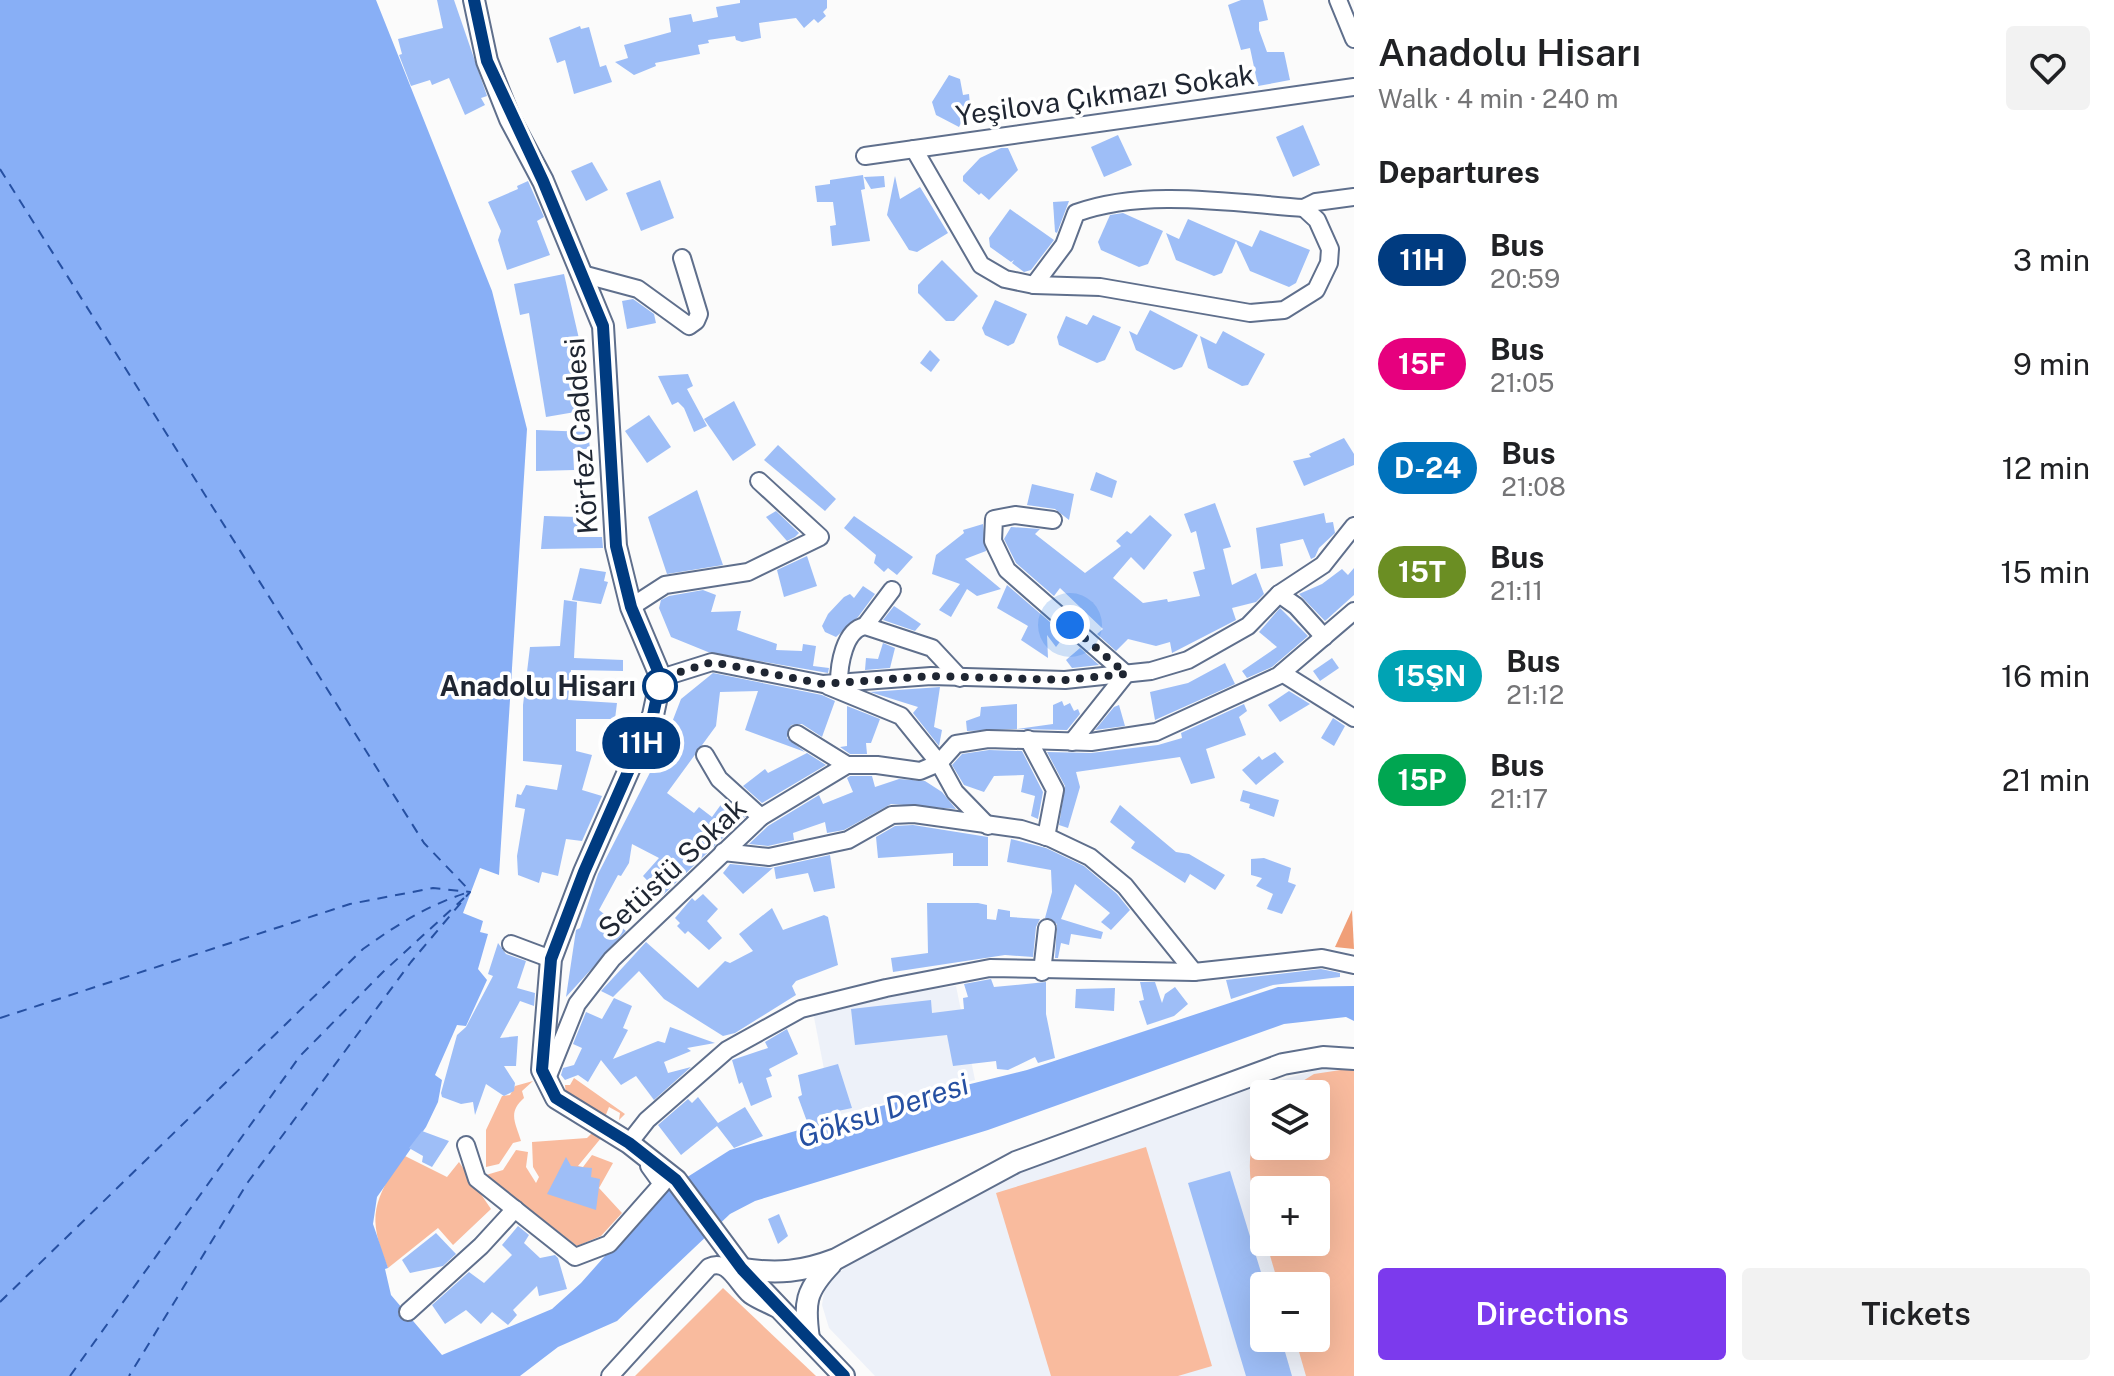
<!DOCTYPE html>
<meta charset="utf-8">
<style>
:root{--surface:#fff;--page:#f2f2f2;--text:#202124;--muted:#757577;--accent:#7c3aed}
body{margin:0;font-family:"Public Sans",sans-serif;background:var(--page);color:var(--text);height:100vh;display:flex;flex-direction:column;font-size:30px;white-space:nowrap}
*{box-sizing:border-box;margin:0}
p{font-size:26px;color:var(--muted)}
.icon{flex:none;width:44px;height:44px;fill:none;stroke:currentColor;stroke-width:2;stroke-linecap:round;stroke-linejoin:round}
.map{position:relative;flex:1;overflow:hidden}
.details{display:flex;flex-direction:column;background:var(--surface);width:760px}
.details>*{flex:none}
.badge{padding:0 16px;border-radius:26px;font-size:28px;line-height:52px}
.controls{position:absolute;left:1250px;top:1080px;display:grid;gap:16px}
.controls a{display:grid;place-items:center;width:80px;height:80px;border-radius:8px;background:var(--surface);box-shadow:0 8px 32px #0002;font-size:40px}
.you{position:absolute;width:40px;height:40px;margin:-20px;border:6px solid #fff;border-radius:50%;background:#1a73e8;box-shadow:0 0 0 12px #1a73e833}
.map>.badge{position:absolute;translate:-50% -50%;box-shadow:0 0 0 4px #fff}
h2{padding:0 24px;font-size:30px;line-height:72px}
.round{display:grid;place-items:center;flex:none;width:84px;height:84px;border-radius:8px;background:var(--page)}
.head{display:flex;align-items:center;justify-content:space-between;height:136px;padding:0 24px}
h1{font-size:38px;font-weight:600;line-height:60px}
.primary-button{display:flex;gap:16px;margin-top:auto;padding:16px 24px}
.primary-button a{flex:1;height:92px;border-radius:8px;background:var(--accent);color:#fff;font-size:32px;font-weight:600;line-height:92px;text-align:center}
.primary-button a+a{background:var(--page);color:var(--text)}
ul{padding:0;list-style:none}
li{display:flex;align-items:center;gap:24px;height:104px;padding:0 24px}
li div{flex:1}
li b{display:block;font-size:30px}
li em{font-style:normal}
li .badge{min-width:88px;font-weight:700;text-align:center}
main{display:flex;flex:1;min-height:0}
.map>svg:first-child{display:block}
</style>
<main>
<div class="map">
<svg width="1354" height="1376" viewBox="0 0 1354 1376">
<rect width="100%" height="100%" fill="#fbfbfb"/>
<g fill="#edf1f9" fill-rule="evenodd">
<path d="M956 986 975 1080 833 1116 813 1012 878 997Z"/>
<path d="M1327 1067 1354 1072V1376H875L829 1328 822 1305 825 1286 854 1259 1005 1177 1205 1101ZM1264 1094H1316V1146H1264ZM1264 1190H1316V1242H1264ZM1264 1286H1316V1338H1264Z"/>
</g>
<g fill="#f9bb9e">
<path d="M1354 1068V1376H1306L1295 1338H1316V1286H1279L1266 1242H1316V1190H1264V1236C1251 1192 1240 1157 1264 1114V1146H1316V1094H1282L1314 1074Z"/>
<path d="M574 1078 625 1114 619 1120 620 1113 609 1107 603 1122 566 1097 565 1085H570Z"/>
<path d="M533 1081 522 1091 524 1098C507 1113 516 1123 521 1141L513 1143 499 1164 486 1167V1130L502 1096 510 1095 515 1086Z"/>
<path d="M595 1130 606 1132 578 1166 583 1167 592 1155 613 1163 599 1188 622 1213 601 1236 577 1246 486 1175 503 1170 516 1150 528 1152 526 1167 536 1183 539 1177 533 1167 532 1142 587 1138Z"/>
<path d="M1146 1147 1212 1366 1178 1376H1051L996 1193Z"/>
<path d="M403 1155 447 1177 459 1162 491 1209 453 1245 438 1228 388 1268C366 1215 374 1201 403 1155Z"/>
<path d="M723 1288 816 1376H635Z"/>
</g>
<path fill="#f09f78" d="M1352 910 1354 949 1335 947Z"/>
<path fill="#88aff6" d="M0 0H376L492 291 527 429 499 875 480 868 463 913 483 921 480 932 488 934 478 969 487 980 466 1026 457 1025 435 1075 442 1080 438 1102 426 1127 377 1197 373 1224 388 1268 385 1269 391 1295 442 1355 552 1309 581 1283 659 1195 730 1150 881 1106 1027 1070 1278 987 1354 986V1021L1346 1017 1284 1024 988 1130 755 1201 730 1214 617 1321 558 1347 520 1376H0Z"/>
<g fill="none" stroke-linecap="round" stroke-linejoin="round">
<g stroke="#2650a2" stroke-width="2" stroke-dasharray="10 8" stroke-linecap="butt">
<path d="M0 169 424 843 470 891"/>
<path d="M0 1018 350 904 433 888 470 892 411 962 248 1182 129 1376"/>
<path d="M0 1302 363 949C398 924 428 905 469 892"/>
<path d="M70 1376 300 1056 383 972 464 898"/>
</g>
</g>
<g fill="#9ebef7">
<path d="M437 0H454L487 96 481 98 485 105 465 115 449 78 432 85 430 80 411 86 399 55 402 54 398 39 443 28Z"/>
<path d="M740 0H827V8L823 12 826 16 818 23 814 19 804 28 796 18 759 23 761 38 742 42 736 40 735 36 708 40 709 43 698 45 700 54 655 63 656 66 634 75 615 62 628 58 624 45 671 32 669 18 691 14 693 22 718 17 716 7 740 3Z"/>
<path d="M1241 0H1263L1268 20 1259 22V30L1267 52H1284L1290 80 1258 86 1250 48 1241 50 1228 5Z"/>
<path d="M580 26 581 29 589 27 600 67 606 65 612 82 574 94 565 60 557 63 549 38Z"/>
<path d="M949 75 960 79 963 95 969 94 970 105 959 127 936 115 932 102Z"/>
<path d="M1303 125 1320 165 1293 177 1276 137Z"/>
<path d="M1118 135 1132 165 1104 177 1091 147Z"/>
<path d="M1001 148H1008L1018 170 989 200 981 193 979 195 963 181V176L980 158Z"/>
<path d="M592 162 608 190 586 201 571 171Z"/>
<path d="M863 175 865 189 861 190 870 241 832 246 830 226 836 225 833 202H817L815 186 830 184V180Z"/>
<path d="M884 176 885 187 871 189 864 177Z"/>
<path d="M895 176 900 199 920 187 948 233 917 252 909 250 887 215Z"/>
<path d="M660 180 674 218 641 231 626 193Z"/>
<path d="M528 181 544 217 537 221 550 255 507 270 498 240 501 231 488 202 518 189 517 186Z"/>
<path d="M1069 201 1057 233 1055 232 1053 202Z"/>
<path d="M1010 209 1054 240 1031 270 1024 272 1012 263 1014 260 1011 262 990 247 989 238Z"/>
<path d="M1123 213 1163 231 1148 264 1139 267 1101 250 1098 242 1110 215Z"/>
<path d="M1188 219 1252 247 1260 230 1310 250 1296 283 1289 287 1250 271 1236 241 1222 273 1214 276 1176 260 1166 233 1179 239Z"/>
<path d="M942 260 978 296 954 321H946L918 293V285Z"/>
<path d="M564 274 583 356 573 358 581 411 546 417 529 313 520 315 514 284Z"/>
<path d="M633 299 654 314 656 323 627 329 622 301Z"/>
<path d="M995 300 1027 314 1014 343 1008 346 985 335 982 328Z"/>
<path d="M1150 310 1198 335 1182 367 1174 370 1136 350 1129 331 1137 335Z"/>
<path d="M1093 315 1121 327 1105 360 1097 363 1059 345 1057 337 1066 316 1087 325Z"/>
<path d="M1223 331 1265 354 1248 385 1242 386 1208 368 1200 336 1216 344Z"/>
<path d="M930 350 940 360 931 372 920 363Z"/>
<path d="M688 374 693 386 687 389 707 426 694 432 684 408 678 402 672 405 658 376Z"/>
<path d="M734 401 756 445 733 461 704 419Z"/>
<path d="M649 415 671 447 647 463 625 431Z"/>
<path d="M536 430 588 432 590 449H573L574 470 536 471Z"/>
<path d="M1344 438 1354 454V465L1304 486 1293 461 1311 457 1309 454Z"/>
<path d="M778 445 836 499 825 511 764 460Z"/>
<path d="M1096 472 1117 481 1112 498 1090 490Z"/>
<path d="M1032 484 1074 494 1069 520 1055 509 1027 505Z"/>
<path d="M697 490 723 565 667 574 648 517Z"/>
<path d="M1215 503 1231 547 1223 549 1232 585 1256 573 1264 594 1256 602 1232 608 1236 620 1172 653 1170 642 1156 646 1128 639 1116 651 1097 634 1103 629 1060 588 1054 596 1016 563 1004 539 1011 527 1040 529 1035 534 1085 573 1121 546 1116 541 1127 531 1131 534 1150 515 1172 535 1144 570 1131 557 1113 578 1143 603 1167 599 1168 602 1200 596 1193 572 1205 569 1196 531 1191 533 1184 514Z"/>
<path d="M776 511 799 533 795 537 787 541 766 517Z"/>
<path d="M1324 513 1326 523 1333 522 1335 533 1319 548 1315 557 1311 559 1303 539 1280 544 1283 566 1261 569 1256 528Z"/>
<path d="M544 516 578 517 577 537H602L603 548 541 549Z"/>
<path d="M854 516 913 557 897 575 888 568 884 572 874 563 876 555 844 528Z"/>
<path d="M983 524 986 551 965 559 1001 589 977 596 967 589 951 617 939 610 960 584 932 574 936 555 964 533 963 530Z"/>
<path d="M807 556 817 586 784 597 777 570Z"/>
<path d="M580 568 606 572 604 581 608 582 601 604 572 600Z"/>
<path d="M1354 568V595L1325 621 1299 594 1322 584 1342 569 1348 575Z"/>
<path d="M1007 585 1065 635 1056 647 1047 635 1048 658 1021 640 1028 626 997 608Z"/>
<path d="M863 586 875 594 858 617 836 637 825 632 822 626 828 614 844 597 850 594 854 598Z"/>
<path d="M703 590 716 595 711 612 741 611 737 630 777 644 776 650 802 651 803 644 816 646 813 666 829 668 828 673 708 652 671 637 659 608 661 600 669 596Z"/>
<path d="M564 600 577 602 574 658 623 660V671L571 670 568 700 617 703 615 719H576V751L592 755 582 790 602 796 582 841 566 839 558 876 542 872 539 883 518 875 517 856 525 809 515 807 517 794 521 795 526 785 557 790 562 765 523 761V705L530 647 560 646Z"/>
<path d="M894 606 921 624 915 631 883 620Z"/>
<path d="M1280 608 1308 636 1272 667 1247 678 1242 671 1277 647 1259 632Z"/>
<path d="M883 643 895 648 890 668 865 670 866 658 878 659Z"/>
<path d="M1080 648 1099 665 1072 668 1066 660Z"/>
<path d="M1332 658 1339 668 1320 681 1313 671Z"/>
<path d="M1225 663 1235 684 1155 720 1150 692 1188 683Z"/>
<path d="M713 673 822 695 835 701 822 737 802 724 791 725 787 738 805 752 745 730 758 691 720 692 716 726 667 793 694 813 699 807 712 817 725 799 745 817 662 896 643 876 659 858 632 844 629 863 621 876 618 875 599 910 626 931 566 997 576 930 580 928 598 874 659 755 654 753 660 741 664 743 681 699Z"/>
<path d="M940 687 934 727 942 730 939 746 913 713 918 707 870 692Z"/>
<path d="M1289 691 1310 704 1280 722 1268 705Z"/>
<path d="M1062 701 1064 706 1070 703 1074 711 1078 709 1080 714 1067 730 1017 729 1053 724V705Z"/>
<path d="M1017 704V729L967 731 966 721 980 716 981 707Z"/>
<path d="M1244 704 1247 711 1239 717 1246 735 1206 749 1215 778 1191 784 1180 757 1076 772 1080 787 1068 828 1059 825 1065 786 1047 752 1091 753 1158 745 1182 738 1181 733Z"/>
<path d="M1119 705 1125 726 1095 730 1114 707Z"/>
<path d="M847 706 880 719 871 743H866L867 754H850L840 747 847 746Z"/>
<path d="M1333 718 1345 726 1334 746 1321 738Z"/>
<path d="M989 750 1022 751 1043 792 1038 819 1031 816 1035 796 1021 792 1024 775 994 776 984 792 964 785 952 765 962 754Z"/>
<path d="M1275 752 1284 762 1256 785 1242 770 1259 756 1262 760Z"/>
<path d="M807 753 826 765 762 803 743 786 765 769 768 773Z"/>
<path d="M850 776H872L875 787 899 779 925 781 942 792 956 809 891 804 844 830 827 833 825 822 793 833 794 840 768 846 749 844 768 826 819 795 823 804 853 792 847 778Z"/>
<path d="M1243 790 1279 800 1274 817 1249 808 1250 804 1240 801Z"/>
<path d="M1120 805 1176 852 1189 854 1225 875 1215 890 1190 874 1185 883 1131 848 1135 842 1110 822Z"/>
<path d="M913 825 988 837V866H953V853L878 858 876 837 895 826Z"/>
<path d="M1011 839 1046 848 1084 866 1117 894 1130 910 1111 930 1101 922 1110 913 1075 884 1061 919 1103 932 1101 939 1071 934 1069 945 1061 943 1058 958H1055L1057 924 1045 918 1052 892 1051 870 1007 862Z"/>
<path d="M830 855 835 888 814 892 808 873 776 879 774 867 743 894 723 873 730 864 771 868Z"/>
<path d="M1264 858 1291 868 1288 882 1296 885 1282 914 1267 909 1273 894 1256 886 1262 878 1251 875V859Z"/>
<path d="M703 894 718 909 707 921 722 938 709 950 688 931 685 934 677 926 680 923 675 918 692 898 695 901Z"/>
<path d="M927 903H978L987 905V919L996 920 998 909 1010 911V917L1040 919 1036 927 1033 957 1005 955 893 972 891 958 928 953Z"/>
<path d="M772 908 783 930 824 915 828 917 838 965 796 981 792 986 796 995 735 1033 723 1036 664 999 639 971 613 997 601 991 646 942 698 988 725 961 730 963 753 951 739 934Z"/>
<path d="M498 943 506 954 526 961 517 988 535 993 534 1006 520 1001 500 1038 518 1036 516 1066H504L515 1083 514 1091 504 1096 486 1084 475 1115 473 1102 461 1104 442 1097 441 1093 457 1035 466 1027 493 976 488 974Z"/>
<path d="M1321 969 1340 973V977L1273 985 1231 999 1226 980Z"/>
<path d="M991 979 994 987 1046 982V1014L1055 1058 1038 1063 1035 1057 1008 1070 997 1069 996 1061 953 1066 947 1035 855 1045 851 1009 931 1000 932 1013 964 1009 963 998 968 997 964 984Z"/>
<path d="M1140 982H1155L1162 1003 1165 994 1175 987 1188 1004 1174 1016 1147 1025 1139 1001 1144 1000Z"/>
<path d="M1115 988 1114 1011 1075 1008 1076 989Z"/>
<path d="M614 998 632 1006 623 1028 628 1030 613 1059 658 1041 665 1043 670 1027 715 1043 687 1048 691 1051 664 1062 668 1073 691 1067 654 1100 636 1076 621 1085 601 1060 588 1082 578 1075 565 1080 561 1075 563 1068 574 1065 582 1048 573 1044 586 1012 602 1019Z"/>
<path d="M787 1029 798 1054 769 1069 772 1076 766 1078 772 1097 751 1106 742 1082 739 1084 732 1060 768 1048 765 1042Z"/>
<path d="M838 1064 852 1108 819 1115 822 1123 809 1127 798 1097 802 1095 798 1075Z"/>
<path d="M698 1097 718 1123 745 1107 763 1136 734 1148 717 1126 681 1155 658 1125 688 1099 692 1103Z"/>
<path d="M422 1131 449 1141 432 1167 422 1162 423 1156 409 1148Z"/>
<path d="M566 1157 571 1166 592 1168 591 1177 600 1179 596 1210 547 1194Z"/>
<path d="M1230 1171 1264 1282V1338H1281L1292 1376H1246L1188 1183Z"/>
<path d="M779 1214 788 1236 778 1244 768 1219Z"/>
<path d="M518 1226 529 1235 524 1243 540 1258 555 1255 558 1258 567 1289 539 1296 537 1286 513 1310 517 1315 508 1325 492 1312 481 1324 466 1310 445 1324 432 1305 469 1272 484 1283 512 1255 502 1245Z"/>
<path d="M436 1233 456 1254 443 1266 410 1273 402 1260Z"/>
</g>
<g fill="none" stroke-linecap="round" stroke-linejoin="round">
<defs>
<g id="minor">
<path d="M1338 0 1354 39"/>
<path d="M914 149 981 265 1005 279 1034 285 1100 287 1250 313 1284 310 1316 290 1329 263 1330 249 1317 220 1304 208"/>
<path d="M865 156 1354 87"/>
<path d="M582 274 638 289 689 326 696 321 699 314 682 258"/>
<path d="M1034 285 1064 245 1076 213C1145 188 1232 203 1304 208L1316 202 1354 197"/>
<path d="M1053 520 1015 515 994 519 993 541 1007 570 1126 674 1072 742"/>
<path d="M1279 594 1296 606 1324 637"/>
<path d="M631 607 665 585 748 572 820 537 759 481"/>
<path d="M865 626 892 590"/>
<path d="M1282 673 1354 718"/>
<path d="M661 678 712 662 823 684 931 676 1065 680 1151 671 1188 660 1248 626 1279 594 1323 565 1354 526"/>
<path d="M839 683C839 665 844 630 865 626L932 648 960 678"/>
<path d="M828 686 901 716 939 763 955 792 988 826"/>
<path d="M797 734 847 765"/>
<path d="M1028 739 1055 790 1046 837"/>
<path d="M705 755 719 779 761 817"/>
<path d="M723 852 769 857 848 840 892 815 914 814 1021 829 1050 838 1090 857 1125 886 1194 972"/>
<path d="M511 944 551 959"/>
<path d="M1042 972 1047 928"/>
<path d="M546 1081 577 1004 612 959 761 817 847 765H877L920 771 939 763 956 744 988 739 1091 742 1156 732 1278 676 1354 611"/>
<path d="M629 1143 647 1120 727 1050 801 1009 886 988 990 968 1194 972 1322 958 1354 965"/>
<path d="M466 1145 477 1179 575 1257 609 1244 662 1184 649 1166V1159"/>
<path d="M408 1312 481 1246 515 1209"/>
<path d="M610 1376 709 1267C728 1258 737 1284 750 1295 757 1300 767 1304 775 1308"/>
</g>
<g id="major">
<path d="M474 0 487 61 510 119 543 181 603 326 616 546 631 607 661 678 653 715 584 872 551 959 542 1070 556 1098 629 1143 676 1180 742 1269 844 1376"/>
<path d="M742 1269C778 1274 802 1272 836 1259L1016 1162 1283 1064 1323 1057 1354 1059"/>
<path d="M809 1339C804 1303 805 1291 831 1264"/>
</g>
</defs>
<use href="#minor" stroke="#5f6f8c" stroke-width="20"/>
<use href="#major" stroke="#5f6f8c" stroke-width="24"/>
<use href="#minor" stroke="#fff" stroke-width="16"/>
<use href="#major" stroke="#fff" stroke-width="20"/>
</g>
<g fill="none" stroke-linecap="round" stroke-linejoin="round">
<defs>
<path id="line" d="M474 0 487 61 543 181 603 326 616 546 631 607 661 678 653 715 584 872 551 959 542 1070 556 1098 629 1143 676 1180 742 1269 844 1376"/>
</defs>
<use href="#line" stroke="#fff" stroke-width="18"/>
<use href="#line" stroke="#003b80" stroke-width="12"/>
<path stroke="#1f2632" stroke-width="8" stroke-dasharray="0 14.4" d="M660 686 661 678 712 662 823 684 931 676 1065 680 1126 674 1070 625"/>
</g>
<circle fill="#fff" stroke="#003b80" stroke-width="4" cx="660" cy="686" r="16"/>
<g text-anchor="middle" stroke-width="7" stroke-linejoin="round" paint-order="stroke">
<g font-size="28" fill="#1f2632" stroke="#fff">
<text transform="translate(1105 95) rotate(-8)" y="10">Yeşilova Çıkmazı Sokak</text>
<text transform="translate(581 436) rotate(-94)" y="10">Körfez Caddesi</text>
<text transform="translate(672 868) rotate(-43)" y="10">Setüstü Sokak</text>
</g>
<g font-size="28" font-weight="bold" fill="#1f2632" stroke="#fff" text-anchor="end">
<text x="636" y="696">Anadolu Hisarı</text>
</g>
<g font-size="30" font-style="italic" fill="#2650a2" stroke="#fff">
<text transform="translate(883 1111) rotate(-18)" y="10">Göksu Deresi</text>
</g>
</g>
</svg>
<div class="controls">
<a><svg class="icon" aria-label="layers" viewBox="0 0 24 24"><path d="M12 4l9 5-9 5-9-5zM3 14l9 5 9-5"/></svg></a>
<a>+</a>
<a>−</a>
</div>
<div class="you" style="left:1070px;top:625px"></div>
<b class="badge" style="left:641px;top:743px;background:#003b80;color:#fff">11H</b>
</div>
<section class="details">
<div class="head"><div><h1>Anadolu Hisarı</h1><p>Walk · 4 min · 240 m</p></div><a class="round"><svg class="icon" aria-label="heart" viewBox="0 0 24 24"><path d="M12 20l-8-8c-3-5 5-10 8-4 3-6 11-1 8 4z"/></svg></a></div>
<h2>Departures</h2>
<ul>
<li><span class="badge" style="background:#003b80;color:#fff">11H</span><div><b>Bus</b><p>20:59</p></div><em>3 min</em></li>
<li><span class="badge" style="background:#e6007e;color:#fff">15F</span><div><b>Bus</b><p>21:05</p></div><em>9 min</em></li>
<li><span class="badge" style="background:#0072bc;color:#fff">D-24</span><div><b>Bus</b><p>21:08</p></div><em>12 min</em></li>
<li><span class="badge" style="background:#6b8e23;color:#fff">15T</span><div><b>Bus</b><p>21:11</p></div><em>15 min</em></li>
<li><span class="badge" style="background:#00a3b4;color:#fff">15ŞN</span><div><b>Bus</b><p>21:12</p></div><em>16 min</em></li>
<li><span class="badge" style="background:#00a651;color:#fff">15P</span><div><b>Bus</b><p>21:17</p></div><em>21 min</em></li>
</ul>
<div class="primary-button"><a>Directions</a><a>Tickets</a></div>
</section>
</main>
